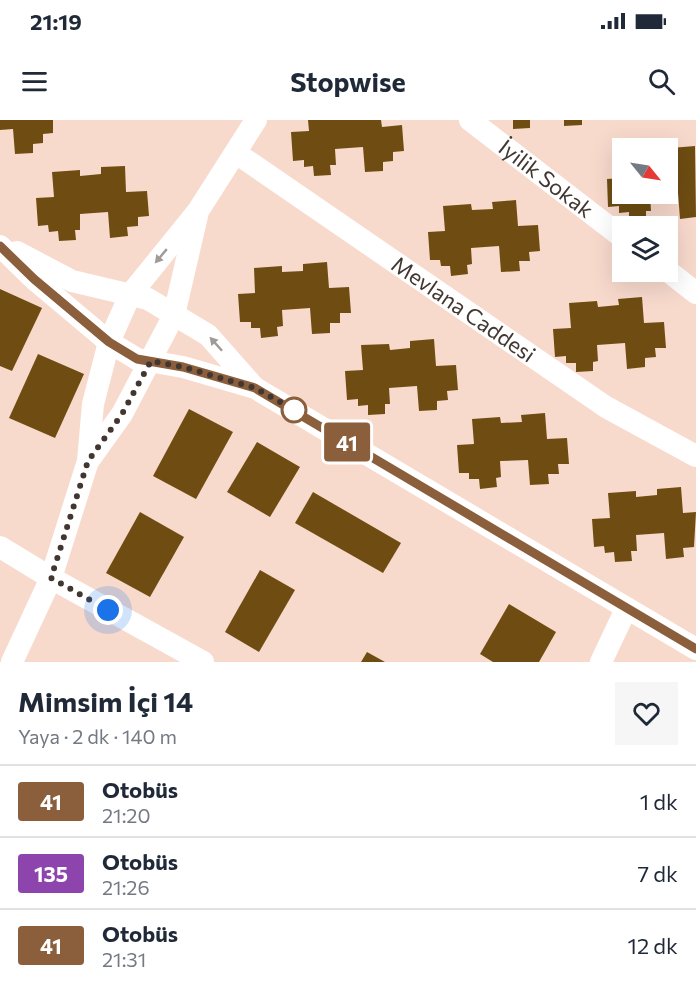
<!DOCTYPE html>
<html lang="tr">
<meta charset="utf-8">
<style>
:root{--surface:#fff;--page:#f6f6f7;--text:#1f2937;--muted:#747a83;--line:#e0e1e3}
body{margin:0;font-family:Commissioner,sans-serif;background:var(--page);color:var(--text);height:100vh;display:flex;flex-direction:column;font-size:22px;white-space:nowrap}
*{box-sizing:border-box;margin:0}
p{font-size:20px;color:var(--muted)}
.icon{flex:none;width:33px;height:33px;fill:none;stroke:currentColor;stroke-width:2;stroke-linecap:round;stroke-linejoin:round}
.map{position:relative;height:542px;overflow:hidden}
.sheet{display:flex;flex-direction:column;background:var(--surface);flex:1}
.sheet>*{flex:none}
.badge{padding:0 12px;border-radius:4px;font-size:21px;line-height:39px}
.needle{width:39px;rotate:120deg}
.fabs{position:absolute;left:612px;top:18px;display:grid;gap:12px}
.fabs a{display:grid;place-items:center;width:66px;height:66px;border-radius:0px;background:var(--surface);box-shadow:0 6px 24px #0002;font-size:30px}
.you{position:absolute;width:30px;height:30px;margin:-15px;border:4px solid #fff;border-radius:50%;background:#1a73e8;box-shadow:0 0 0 9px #1a73e833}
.map>.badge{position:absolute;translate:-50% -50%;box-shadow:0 0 0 3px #fff}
.round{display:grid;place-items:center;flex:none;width:63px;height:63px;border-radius:0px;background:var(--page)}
.summary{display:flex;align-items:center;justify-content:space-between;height:102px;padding:0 18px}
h1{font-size:28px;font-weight:700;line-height:45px}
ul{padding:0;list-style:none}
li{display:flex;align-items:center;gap:18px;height:72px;padding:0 18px;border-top:2px solid var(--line)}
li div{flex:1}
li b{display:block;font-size:22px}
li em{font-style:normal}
li .badge{min-width:66px;font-weight:700;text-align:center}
.status{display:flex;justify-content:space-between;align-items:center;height:42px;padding:0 30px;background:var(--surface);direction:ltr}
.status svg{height:16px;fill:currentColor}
header{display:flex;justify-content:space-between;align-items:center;height:78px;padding:0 18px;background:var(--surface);font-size:27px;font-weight:700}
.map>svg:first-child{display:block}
</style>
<div class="status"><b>21:19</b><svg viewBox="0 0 49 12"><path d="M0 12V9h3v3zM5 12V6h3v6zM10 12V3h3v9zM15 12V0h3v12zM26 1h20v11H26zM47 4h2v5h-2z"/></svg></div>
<header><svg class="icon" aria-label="menu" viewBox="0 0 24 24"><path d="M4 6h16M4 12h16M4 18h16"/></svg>Stopwise<svg class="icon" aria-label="search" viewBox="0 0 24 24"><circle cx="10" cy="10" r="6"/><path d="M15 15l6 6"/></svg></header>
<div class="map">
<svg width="696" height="542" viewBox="0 0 696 542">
<rect width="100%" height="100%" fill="#f8dacd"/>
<g fill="#6f4d12">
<path d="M0 0H53V13L43 14V23L33 24V33L15 34 13 9 0 10Z"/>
<path d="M308 0H381L382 7 402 5 404 31 393 32V41L383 42V51L365 52 363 27 335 29 336 45H330L331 55 314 56 313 46 304 47V40L293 41 291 12 309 11Z"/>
<path d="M513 0H530V8L513 9Z"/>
<path d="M564 0H582V5L564 6Z"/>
<path d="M695 26 696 97 680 99 678 73 668 74V36L672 35 671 28Z"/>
<path d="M125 46 126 72 147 71 149 96 138 97V106L127 107 128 116 110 118 108 92 80 94V110H75L76 120 59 121 58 111 49 112 48 105 38 106 36 78 54 77 52 52 80 50V56L101 54V47Z"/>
<path d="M622 58V74H650L651 91H646V101L629 102V92L619 93V86L608 87 607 59Z"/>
<path d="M516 80 518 106 538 105 540 131 529 132 530 141H519L520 151 501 152 499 126 471 128 472 144 467 145 468 154 451 156 450 146H441L440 140H430L428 112 445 111 443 86 471 84 472 90 493 89 492 82Z"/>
<path d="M327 142 329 168 349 167 351 193H340V203H330V213L312 214 310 188 282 190 283 206 277 207 278 216 261 218 260 208H251V202H240L238 174 255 173 254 148 282 146V152L303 151V144Z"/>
<path d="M0 169 42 188 12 251 0 246Z"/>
<path d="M642 177 644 203 664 202 666 228H655L656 237 645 238V247L627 249 625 223 597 225 598 241 593 242V251L576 252V243H566V236L555 237 553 209 571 208 569 183 597 181 598 187 619 185 618 179Z"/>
<path d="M434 219 436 246 456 245 458 270 447 271 448 280 437 281V290L419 291 417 266 389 268 390 284H385V294L368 295V285L358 286V279L347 280 345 251 363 250 361 225 389 224 390 230 410 228V221Z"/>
<path d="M38 234 84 254 55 318 9 298Z"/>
<path d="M189 289 233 312 196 379 153 356Z"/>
<path d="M545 293 547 319 567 318 569 344H558L559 354H548L549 364 530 365 528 340 500 341 501 357 496 358 497 367 480 369 479 359H469V353H459L457 325 474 324 472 299 500 297 501 303 522 302 521 295Z"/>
<path d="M257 322 300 347 270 397 227 372Z"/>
<path d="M681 367 683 393 696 392 694 427 683 428 684 437 666 439 664 413 636 415 637 431H631L632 441 615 442 614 432 605 433 604 426 594 427 592 399 610 398 608 373 636 371V377L657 375V369Z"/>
<path d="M313 372 401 423 383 453 295 403Z"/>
<path d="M140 392 184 417 150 477 106 453Z"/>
<path d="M260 450 295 470 259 532 225 512Z"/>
<path d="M509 484 556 512 539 542H493L480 534Z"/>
<path d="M367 532 385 542H361Z"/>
</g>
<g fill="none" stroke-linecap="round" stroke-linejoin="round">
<g stroke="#fff" stroke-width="22">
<path id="s1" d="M470 0 622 117"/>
<path id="s2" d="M236 33 606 287 696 336"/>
<path d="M0 126 34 159 109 222 137 239 183 247 255 268 696 529"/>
<path d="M17 132 72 161 148 179 208 215 254 267"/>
<path d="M668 151 696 173"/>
<path d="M89 340 122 294 174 195 197 96"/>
<path d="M0 427 51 458 203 542"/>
<path d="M12 542 51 458 88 341 93 284 109 222 130 175 198 91 256 0"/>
<path d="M601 542 626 489"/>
</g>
</g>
<defs><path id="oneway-solid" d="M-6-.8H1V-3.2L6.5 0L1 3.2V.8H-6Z" transform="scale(1.5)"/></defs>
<g fill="#a09a98">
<use href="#oneway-solid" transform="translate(161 136) rotate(130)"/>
<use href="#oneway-solid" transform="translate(216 224) rotate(-132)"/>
</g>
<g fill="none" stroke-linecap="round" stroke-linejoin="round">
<defs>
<path id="line" d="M0 126 34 159 109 222 137 239 183 247 255 268 696 529"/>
</defs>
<use href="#line" stroke="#fff" stroke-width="14"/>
<use href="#line" stroke="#8b5e3c" stroke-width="9"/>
<path stroke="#423631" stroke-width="6" stroke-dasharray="0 10.8" d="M108 490 51 458 88 341 122 294 151 241 183 247 255 268 294 290"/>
</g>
<circle fill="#fff" stroke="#8b5e3c" stroke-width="3" cx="294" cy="290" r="12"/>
<g text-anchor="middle" stroke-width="6" stroke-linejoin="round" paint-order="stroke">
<g font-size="22" fill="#423631" stroke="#fff">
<text dy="8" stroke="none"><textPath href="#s1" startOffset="96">İyilik Sokak</textPath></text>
<text dy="8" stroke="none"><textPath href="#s2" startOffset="276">Mevlana Caddesi</textPath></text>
</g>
</g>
</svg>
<div class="fabs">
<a><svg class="needle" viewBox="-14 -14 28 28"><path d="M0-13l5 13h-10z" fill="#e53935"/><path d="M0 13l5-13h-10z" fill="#747a83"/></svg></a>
<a><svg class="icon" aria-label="layers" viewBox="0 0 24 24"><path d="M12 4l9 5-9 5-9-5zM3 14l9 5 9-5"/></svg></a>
</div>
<div class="you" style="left:108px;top:490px"></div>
<b class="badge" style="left:347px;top:322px;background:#8b5e3c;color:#fff">41</b>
</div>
<section class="sheet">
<div class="summary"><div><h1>Mimsim İçi 14</h1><p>Yaya · 2 dk · 140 m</p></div><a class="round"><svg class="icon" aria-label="heart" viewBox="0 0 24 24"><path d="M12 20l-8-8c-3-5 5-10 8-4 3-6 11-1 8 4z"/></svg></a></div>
<ul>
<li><span class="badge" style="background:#8b5e3c;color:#fff">41</span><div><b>Otobüs</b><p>21:20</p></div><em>1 dk</em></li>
<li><span class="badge" style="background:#8e44ad;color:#fff">135</span><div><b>Otobüs</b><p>21:26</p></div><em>7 dk</em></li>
<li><span class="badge" style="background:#8b5e3c;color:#fff">41</span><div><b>Otobüs</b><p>21:31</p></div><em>12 dk</em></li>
</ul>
</section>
